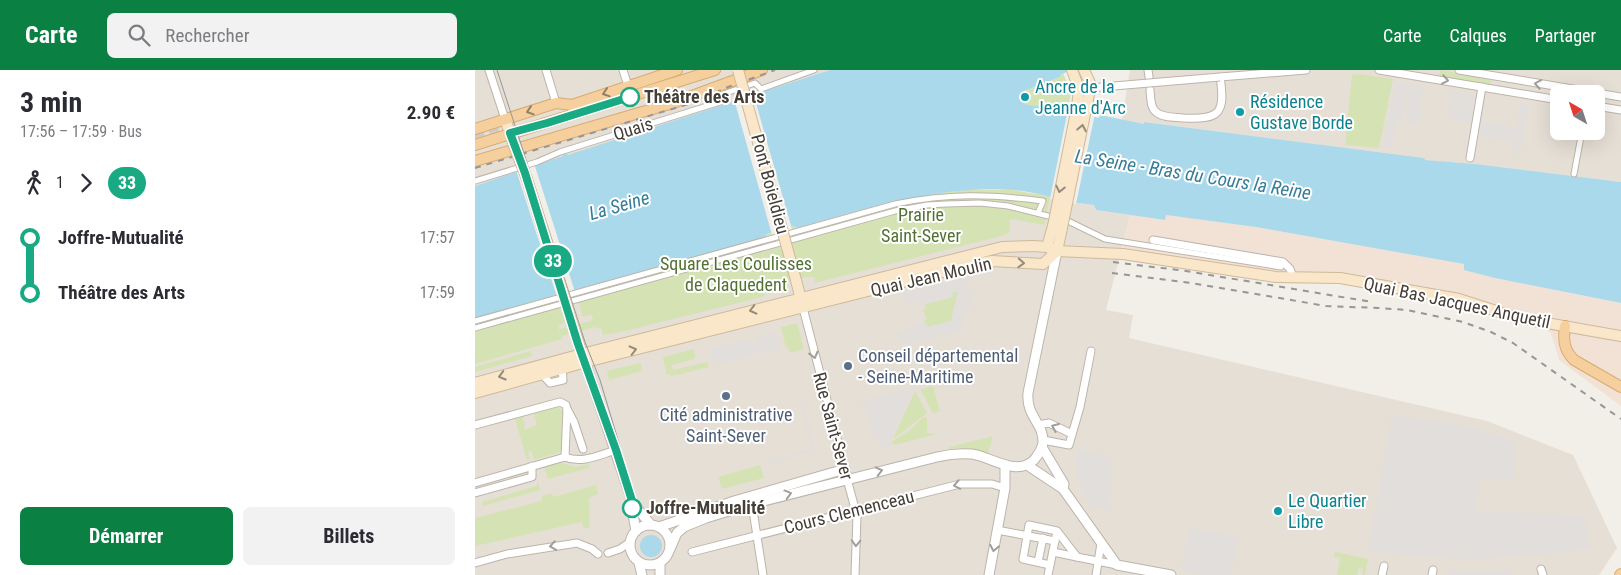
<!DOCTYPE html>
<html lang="fr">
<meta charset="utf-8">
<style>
:root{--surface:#fff;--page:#f2f2f3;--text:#2b2b33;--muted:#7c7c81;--accent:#0b8043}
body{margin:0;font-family:"Roboto Condensed",sans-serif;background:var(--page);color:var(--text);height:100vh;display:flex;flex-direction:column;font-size:19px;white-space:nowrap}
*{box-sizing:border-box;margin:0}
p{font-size:16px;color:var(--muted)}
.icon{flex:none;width:28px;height:28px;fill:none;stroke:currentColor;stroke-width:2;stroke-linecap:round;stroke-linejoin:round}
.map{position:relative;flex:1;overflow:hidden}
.side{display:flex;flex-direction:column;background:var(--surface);width:475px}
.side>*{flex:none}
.badge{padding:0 10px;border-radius:16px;font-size:18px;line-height:32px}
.needle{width:32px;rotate:321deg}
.controls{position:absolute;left:1075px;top:15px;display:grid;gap:10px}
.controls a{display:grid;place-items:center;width:55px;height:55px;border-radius:8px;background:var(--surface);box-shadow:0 5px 20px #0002;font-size:25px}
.map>.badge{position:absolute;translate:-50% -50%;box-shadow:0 0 0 2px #fff}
.legs{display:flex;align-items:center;gap:8px;height:55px;padding:0 20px;font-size:16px}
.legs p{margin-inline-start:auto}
.overview{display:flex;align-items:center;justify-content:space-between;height:85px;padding:0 20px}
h1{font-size:28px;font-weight:700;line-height:38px}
.cta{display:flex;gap:10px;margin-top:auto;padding:10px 20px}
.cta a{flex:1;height:58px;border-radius:8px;background:var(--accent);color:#fff;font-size:20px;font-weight:700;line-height:58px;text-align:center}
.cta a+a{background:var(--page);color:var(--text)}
ul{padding:0 20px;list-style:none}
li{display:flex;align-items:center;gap:18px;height:55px;font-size:19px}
li i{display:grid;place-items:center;width:8px;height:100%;margin:0 6px;background:currentColor}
li i::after{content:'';width:12px;height:12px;margin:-6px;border:4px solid;border-radius:50%;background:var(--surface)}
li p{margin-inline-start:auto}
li:first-child i{background:linear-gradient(#0000 50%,currentColor 0)}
li:last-child i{background:linear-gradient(currentColor 50%,#0000 0)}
header{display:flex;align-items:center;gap:30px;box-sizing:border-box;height:70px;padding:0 25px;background:var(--accent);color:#fff}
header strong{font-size:24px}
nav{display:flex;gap:28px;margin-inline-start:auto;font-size:18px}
.search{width:350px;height:45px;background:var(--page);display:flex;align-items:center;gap:12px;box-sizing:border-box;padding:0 18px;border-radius:8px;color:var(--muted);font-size:19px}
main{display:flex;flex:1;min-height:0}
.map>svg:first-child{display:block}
</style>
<header>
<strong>Carte</strong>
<div class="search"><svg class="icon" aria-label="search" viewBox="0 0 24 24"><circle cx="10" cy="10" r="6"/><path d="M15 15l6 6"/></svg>Rechercher</div>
<nav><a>Carte</a><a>Calques</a><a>Partager</a></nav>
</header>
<main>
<section class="side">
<div class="overview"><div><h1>3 min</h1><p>17:56 – 17:59 · Bus</p></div><b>2.90 €</b></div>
<div class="legs"><svg class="icon" aria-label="walk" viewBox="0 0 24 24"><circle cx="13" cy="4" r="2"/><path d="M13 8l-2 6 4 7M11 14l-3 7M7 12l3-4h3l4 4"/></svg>1<svg class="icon" aria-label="forward" viewBox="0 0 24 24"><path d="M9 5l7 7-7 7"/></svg><b class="badge" style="background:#19aa83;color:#fff">33</b></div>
<ul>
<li><i style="color:#19aa83"></i><b>Joffre-Mutualité</b><p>17:57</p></li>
<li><i style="color:#19aa83"></i><b>Théâtre des Arts</b><p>17:59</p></li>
</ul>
<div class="cta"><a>Démarrer</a><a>Billets</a></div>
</section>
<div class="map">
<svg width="1146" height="505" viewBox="0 0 1146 505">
<rect width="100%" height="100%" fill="#f2eee8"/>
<g fill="#e6dfd6" fill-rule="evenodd">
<path d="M0 0H355L0 116Z"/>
<path d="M655 0H1146V112L1000 94 949 90V88L870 78 670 52 669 54 647 50ZM1084 24H1121V61H1084Z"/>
<path d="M558 123 606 133V134L619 135 621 140 655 145 631 240 658 245 654 268 1012 351 1098 385 1142 478 1124 505H0V248L164 203Z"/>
</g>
<path fill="#f2e2d5" d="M655 145 689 150 691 145 781 157 990 194 1020 208 1146 233V336L1084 290 1076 263 1064 256 995 236 870 214 645 187Z"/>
<g fill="#d5e3b4">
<path d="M965 0 1014 8 1017 12 1014 15H1010L964 7Z"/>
<path d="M588 3 596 23 593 39 553 35 547 32 545 27 549 21 585 7V5Z"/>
<path d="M884 4 918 9 904 78 870 75 877 5Z"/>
<path d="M488 120H537L575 126 570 155 535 149 534 163 530 165 340 213 339 207H331L289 220 290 225 287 227 146 262 128 265 126 258 121 259 120 257 87 266V269L0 294V248L81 225 90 252 83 256 85 261V259L118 250 116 244 108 247 100 220 164 203 319 156 322 158 441 126Z"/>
<path d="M484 221 476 251 453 257 449 251 452 249 448 240 451 238 450 234 478 227 477 222Z"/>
<path d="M322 253 329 279 315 283 313 277 311 278 306 257Z"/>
<path d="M219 279 220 286 219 289 197 295 198 300 232 292 234 297 197 306 191 303 188 287Z"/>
<path d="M56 281 57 286 0 302V297Z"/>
<path d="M166 293 167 301 134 310 132 302 134 300Z"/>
<path d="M458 316 465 341 458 343 445 319Z"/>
<path d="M440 321 452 343 418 369Z"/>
<path d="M83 337 87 341 86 382 59 390 56 381 53 382 55 389 52 390 40 349 48 347 50 357 49 360 62 355 59 343Z"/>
<path d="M448 347 452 348V363L462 364 419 375 416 372 434 361Z"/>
<path d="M518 366 513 383 488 378 475 379 474 377Z"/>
<path d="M85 392 101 397 114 394V398L73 409 69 396Z"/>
<path d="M285 395 289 408 247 419 243 407Z"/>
<path d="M61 402 65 420 8 436 7 432 61 416 63 413Z"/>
<path d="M121 415 123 424 114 428 115 457 109 459 107 452 0 476V448L67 431V426L76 423 78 427Z"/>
<path d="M860 482 893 489 890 505H887L888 499 884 498 882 505H862L865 488 859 487Z"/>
</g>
<g fill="#e1dedc">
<path d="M921 11 935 14 927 50H922L916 79 907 77Z"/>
<path d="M937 14 950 16 947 29H944L943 34 947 35 943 54 930 51Z"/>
<path d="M977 21 1000 26 997 39 975 34Z"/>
<path d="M1046 33 1054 35 1046 81 1042 80 1041 85H1037L1038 71 1004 66 1007 52 1041 58Z"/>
<path d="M974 36 998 40 995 53 972 49Z"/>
<path d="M496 204 488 233H491L493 223 499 224 496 239 491 238 486 261 426 275 422 264 449 251 453 257 476 251 483 221 477 222 478 227 450 234 449 230 433 234 428 224 487 208 488 206Z"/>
<path d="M301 263 302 267H304L306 271V274L304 275 305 279 284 284 283 280 279 281 280 285 242 295 240 290H237L234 280 275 269 277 274 281 273V268Z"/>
<path d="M439 318 415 370 419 375 406 379 402 364 398 365 390 335 394 332 386 334 385 331Z"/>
<path d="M327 327 340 377 335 382 292 395 295 390 334 379 335 374 325 332Z"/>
<path d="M917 344 995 357 1041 371 1038 411 1005 409 1000 441 1109 445 1115 478 1077 483 1004 489 945 487 893 480Z"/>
<path d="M603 379 630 386 636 392 635 441 616 436 608 422 601 398Z"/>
<path d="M715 458 764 468 756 505H728L706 501Z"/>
<path d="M973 498H982L983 502 1036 500 1035 505H972Z"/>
</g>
<g fill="#a9d9ea">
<path d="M355 0H596L585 5V7L549 21 545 27 547 32 553 35 588 38V40L624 48 625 45 669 54V52L949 88 950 90 1000 94 1146 112V233L1020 208 989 200V194L781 157 691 145 690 150 621 140 619 135C593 133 565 122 538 120 463 115 393 139 322 158L319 156 292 164 288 168 0 248V116L88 86 87 84 91 83 93 85Z"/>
<circle cx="176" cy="476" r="11"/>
</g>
<g fill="#f2eee8">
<path d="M278 23 317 159 297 165 259 29Z"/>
<path d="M593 39 620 44 601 134 575 129Z"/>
<path d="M59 93 100 222 82 227 41 100Z"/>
</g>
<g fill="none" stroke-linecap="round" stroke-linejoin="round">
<path stroke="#cfcbc5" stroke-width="10" stroke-dasharray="10 5" stroke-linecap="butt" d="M0 68 41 58"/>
<defs>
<g id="pedestrian">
<path d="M1099 104 1107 61"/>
<path d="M0 111 62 92 85 82 245 32 251 23 280 13 286 19 339 0"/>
<path d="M0 251 420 134C473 123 514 124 568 131L563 143"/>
<path d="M0 258 420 141 452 135 471 134 505 133 533 136 593 151 630 169 806 197"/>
</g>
<g id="minor">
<path d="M14 0 30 49"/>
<path d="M71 0 81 33"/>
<path d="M148 0 153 16"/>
<path d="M673 0 674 7"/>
<path d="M904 0 1084 30"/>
<path d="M984 0 1146 27"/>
<path d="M675 20C676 28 675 37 681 42 688 48 700 47 708 48 744 50 751 44 745 7L831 0"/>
<path d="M1121 36 1146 40"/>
<path d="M995 88 1007 17"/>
<path d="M678 170 808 192 815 199 818 207"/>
<path d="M328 238 370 399"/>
<path d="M67 304 75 313 88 310 87 298"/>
<path d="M92 339 99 352 108 379"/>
<path d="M0 355 85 332 91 335 92 339 90 387"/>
<path d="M563 355 574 353 597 364"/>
<path d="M568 370 594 375 605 337 616 281"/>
<path d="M372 409 382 446 380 505"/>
<path d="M0 413 90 387C107 394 124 385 141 380"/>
<path d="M0 423 57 407V396"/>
<path d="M277 434 288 505"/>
<path d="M522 460 580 471"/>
<path d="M217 482 485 414H517L530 418"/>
<path d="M578 482 602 487"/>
<path d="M133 483 145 479 155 472"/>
<path d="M563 492 568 468"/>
<path d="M0 493 32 484 102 473 117 479 123 484"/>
<path d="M575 495 548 489 554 455 582 461 602 487 642 495"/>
<path d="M1066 499 1068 505"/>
<path d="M573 505 581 466"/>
<path d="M621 505 626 473"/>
<path d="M907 505 909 496"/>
<path d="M957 505 958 500"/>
</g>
<g id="tertiary">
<path d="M108 286 159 437 157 439 161 461"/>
<path d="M567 377 589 414 588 419"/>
<path d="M552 395 588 419 642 495 696 505"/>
<path d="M159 437H161L176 455"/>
<circle cx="175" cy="475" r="20"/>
<path d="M184 457 259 431 370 399 372 409"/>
<path d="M195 479 202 463 209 457 231 448 277 434 462 387C474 384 485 383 497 384 517 387 541 407 559 390 563 385 567 380 568 373 569 353 551 347 553 323L582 181"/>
<path d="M164 493 167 505"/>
<path d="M185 493V505"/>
<path d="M514 505 530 418V395"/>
</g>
<g id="secondary">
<path d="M597 0 604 19 602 37"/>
<path d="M609 0 616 15 611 39"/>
<path d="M30 49 38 72"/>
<path d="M572 177 578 156"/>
<path d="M582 181 587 158"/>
<path d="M321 210 327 234"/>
<path d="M101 265 107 284"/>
<path d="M0 313 107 284 527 177 558 176 572 177 582 181 648 184 801 207 865 208 984 229 1043 248 1146 266"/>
<path d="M0 323 111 292 504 193 517 191 568 194 582 181"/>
</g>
<g id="primary">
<path d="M0 59 81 33 97 35 202 0"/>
<path d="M0 75 240 0"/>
<path d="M0 91 198 33 287 0"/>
<path d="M1090 256C1088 270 1089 280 1099 290L1146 317"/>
<path d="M1145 505 1146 504"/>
</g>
</defs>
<use href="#pedestrian" stroke="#bdb4ab" stroke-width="7"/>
<use href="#minor" stroke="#bdb4ab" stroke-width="9"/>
<use href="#tertiary" stroke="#bdb4ab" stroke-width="11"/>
<use href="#secondary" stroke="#ceb99b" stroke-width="12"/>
<use href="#primary" stroke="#d9aa6f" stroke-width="12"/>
<use href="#pedestrian" stroke="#fff" stroke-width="5"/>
<use href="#minor" stroke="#fff" stroke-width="7"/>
<use href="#tertiary" stroke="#fff" stroke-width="9"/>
<use href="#secondary" stroke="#fae7ca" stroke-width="10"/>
<use href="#primary" stroke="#f5d09e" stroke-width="10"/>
<path stroke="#969696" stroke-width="1" d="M22 0 110 272 125 310 152 400"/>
<g stroke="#969696" stroke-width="2" stroke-dasharray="6 6" stroke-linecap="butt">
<path d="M0 98 217 33 253 17 300 0"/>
<path d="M638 192 711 201 897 232"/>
<path d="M637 203 716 213 851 236 903 238 932 240 988 252 1016 262 1038 273 1146 349"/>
</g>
<defs>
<path id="minor-bridge" d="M615 18 745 7"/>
<g id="secondary-bridge">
<path d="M263 0 321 210"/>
<path d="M38 73 52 109 101 265"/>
<path d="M578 156 602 37"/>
<path d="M587 158 611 39"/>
</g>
</defs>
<use href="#minor-bridge" stroke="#bdb4ab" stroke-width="9" stroke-linecap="butt"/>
<use href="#secondary-bridge" stroke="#ceb99b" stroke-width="12" stroke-linecap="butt"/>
<use href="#minor-bridge" stroke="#fff" stroke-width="7"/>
<use href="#secondary-bridge" stroke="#fae7ca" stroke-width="10"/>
</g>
<defs><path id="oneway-chevron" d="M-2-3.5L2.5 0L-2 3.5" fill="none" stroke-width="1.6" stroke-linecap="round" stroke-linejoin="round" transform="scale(1.25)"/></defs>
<g stroke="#a29e9b">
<use href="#oneway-chevron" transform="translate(970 10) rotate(10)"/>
<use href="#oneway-chevron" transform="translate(1063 14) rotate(-170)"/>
<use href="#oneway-chevron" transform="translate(339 285) rotate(76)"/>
<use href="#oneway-chevron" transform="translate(580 357) rotate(-157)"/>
<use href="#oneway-chevron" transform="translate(404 401) rotate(-14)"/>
<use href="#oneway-chevron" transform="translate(482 415) rotate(169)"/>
<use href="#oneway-chevron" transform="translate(313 424) rotate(-15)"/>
<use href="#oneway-chevron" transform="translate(381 473) rotate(92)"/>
<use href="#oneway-chevron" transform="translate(78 476) rotate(171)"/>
<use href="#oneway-chevron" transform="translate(519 478) rotate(101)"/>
</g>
<g stroke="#948065">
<use href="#oneway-chevron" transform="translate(131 23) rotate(162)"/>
<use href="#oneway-chevron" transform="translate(55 41) rotate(162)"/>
</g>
<g stroke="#968a79">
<use href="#oneway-chevron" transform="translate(607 58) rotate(-79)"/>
<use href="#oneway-chevron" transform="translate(585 119) rotate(102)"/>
<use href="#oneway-chevron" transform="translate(546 193) rotate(3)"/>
<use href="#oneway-chevron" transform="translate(278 240) rotate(166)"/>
<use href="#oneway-chevron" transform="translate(158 280) rotate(-14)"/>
<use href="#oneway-chevron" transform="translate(27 306) rotate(164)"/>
</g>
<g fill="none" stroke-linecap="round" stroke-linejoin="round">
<defs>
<path id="line-1" d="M155 27 72 53 35 63 50 103 103 274 141 380 159 437 157 438"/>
</defs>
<use href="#line-1" stroke="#fff" stroke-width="11"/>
<use href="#line-1" stroke="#19aa83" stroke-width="8"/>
</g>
<g fill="#fff" stroke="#19aa83" stroke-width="2.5">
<circle cx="155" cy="27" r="9"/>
<circle cx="157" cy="438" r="9"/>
</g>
<g fill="#0f9aa8" stroke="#fff" stroke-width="2">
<circle cx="550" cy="27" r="5"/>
<circle cx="765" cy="42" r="5"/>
<circle cx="803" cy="441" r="5"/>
</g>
<g fill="#5c6f8a" stroke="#fff" stroke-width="2">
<circle cx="373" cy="296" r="5"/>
<circle cx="251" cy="326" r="5"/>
</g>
<g text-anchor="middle" stroke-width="4" stroke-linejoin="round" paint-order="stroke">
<g font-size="18" fill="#0d838f" stroke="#fff" text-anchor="start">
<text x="560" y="23">Ancre de la<tspan x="560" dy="21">Jeanne d'Arc</tspan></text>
<text x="775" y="38">Résidence<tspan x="775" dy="21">Gustave Borde</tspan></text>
<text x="813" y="437">Le Quartier<tspan x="813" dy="21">Libre</tspan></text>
</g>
<g font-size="18" font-weight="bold" fill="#453e37" stroke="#fff" text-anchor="start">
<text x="169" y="33">Théâtre des Arts</text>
<text x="171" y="444">Joffre-Mutualité</text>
</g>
<g font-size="18" fill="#453e37" stroke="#fff">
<text transform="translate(158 59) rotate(-17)" y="6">Quais</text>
<text transform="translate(295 114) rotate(75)" y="6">Pont Boieldieu</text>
<text transform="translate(456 207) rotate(-13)" y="6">Quai Jean Moulin</text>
<text transform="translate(982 233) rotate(12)" y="6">Quai Bas Jacques Anquetil</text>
<text transform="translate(358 356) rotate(75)" y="6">Rue Saint-Sever</text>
<text transform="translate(374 442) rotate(-14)" y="6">Cours Clemenceau</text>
</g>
<g font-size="18" fill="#527130" stroke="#fff">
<text x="446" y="151">Prairie<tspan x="446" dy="21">Saint-Sever</tspan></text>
<text x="261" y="200">Square Les Coulisses<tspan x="261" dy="21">de Claquedent</tspan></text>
</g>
<g font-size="18" fill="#4e5e75" stroke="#fff" text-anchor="start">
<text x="383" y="292">Conseil départemental<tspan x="383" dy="21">- Seine-Maritime</tspan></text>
<text x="251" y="351" text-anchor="middle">Cité administrative<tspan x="251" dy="21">Saint-Sever</tspan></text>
</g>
<g font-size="19" font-style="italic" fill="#367d98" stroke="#fff">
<text transform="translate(718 104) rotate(9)" y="7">La Seine - Bras du Cours la Reine</text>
<text transform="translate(144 135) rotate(-16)" y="7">La Seine</text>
</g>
</g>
</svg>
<div class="controls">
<a><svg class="needle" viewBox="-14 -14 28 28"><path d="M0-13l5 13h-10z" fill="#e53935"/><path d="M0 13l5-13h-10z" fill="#7c7c81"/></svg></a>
</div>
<b class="badge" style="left:78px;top:191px;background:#19aa83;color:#fff">33</b>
</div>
</main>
